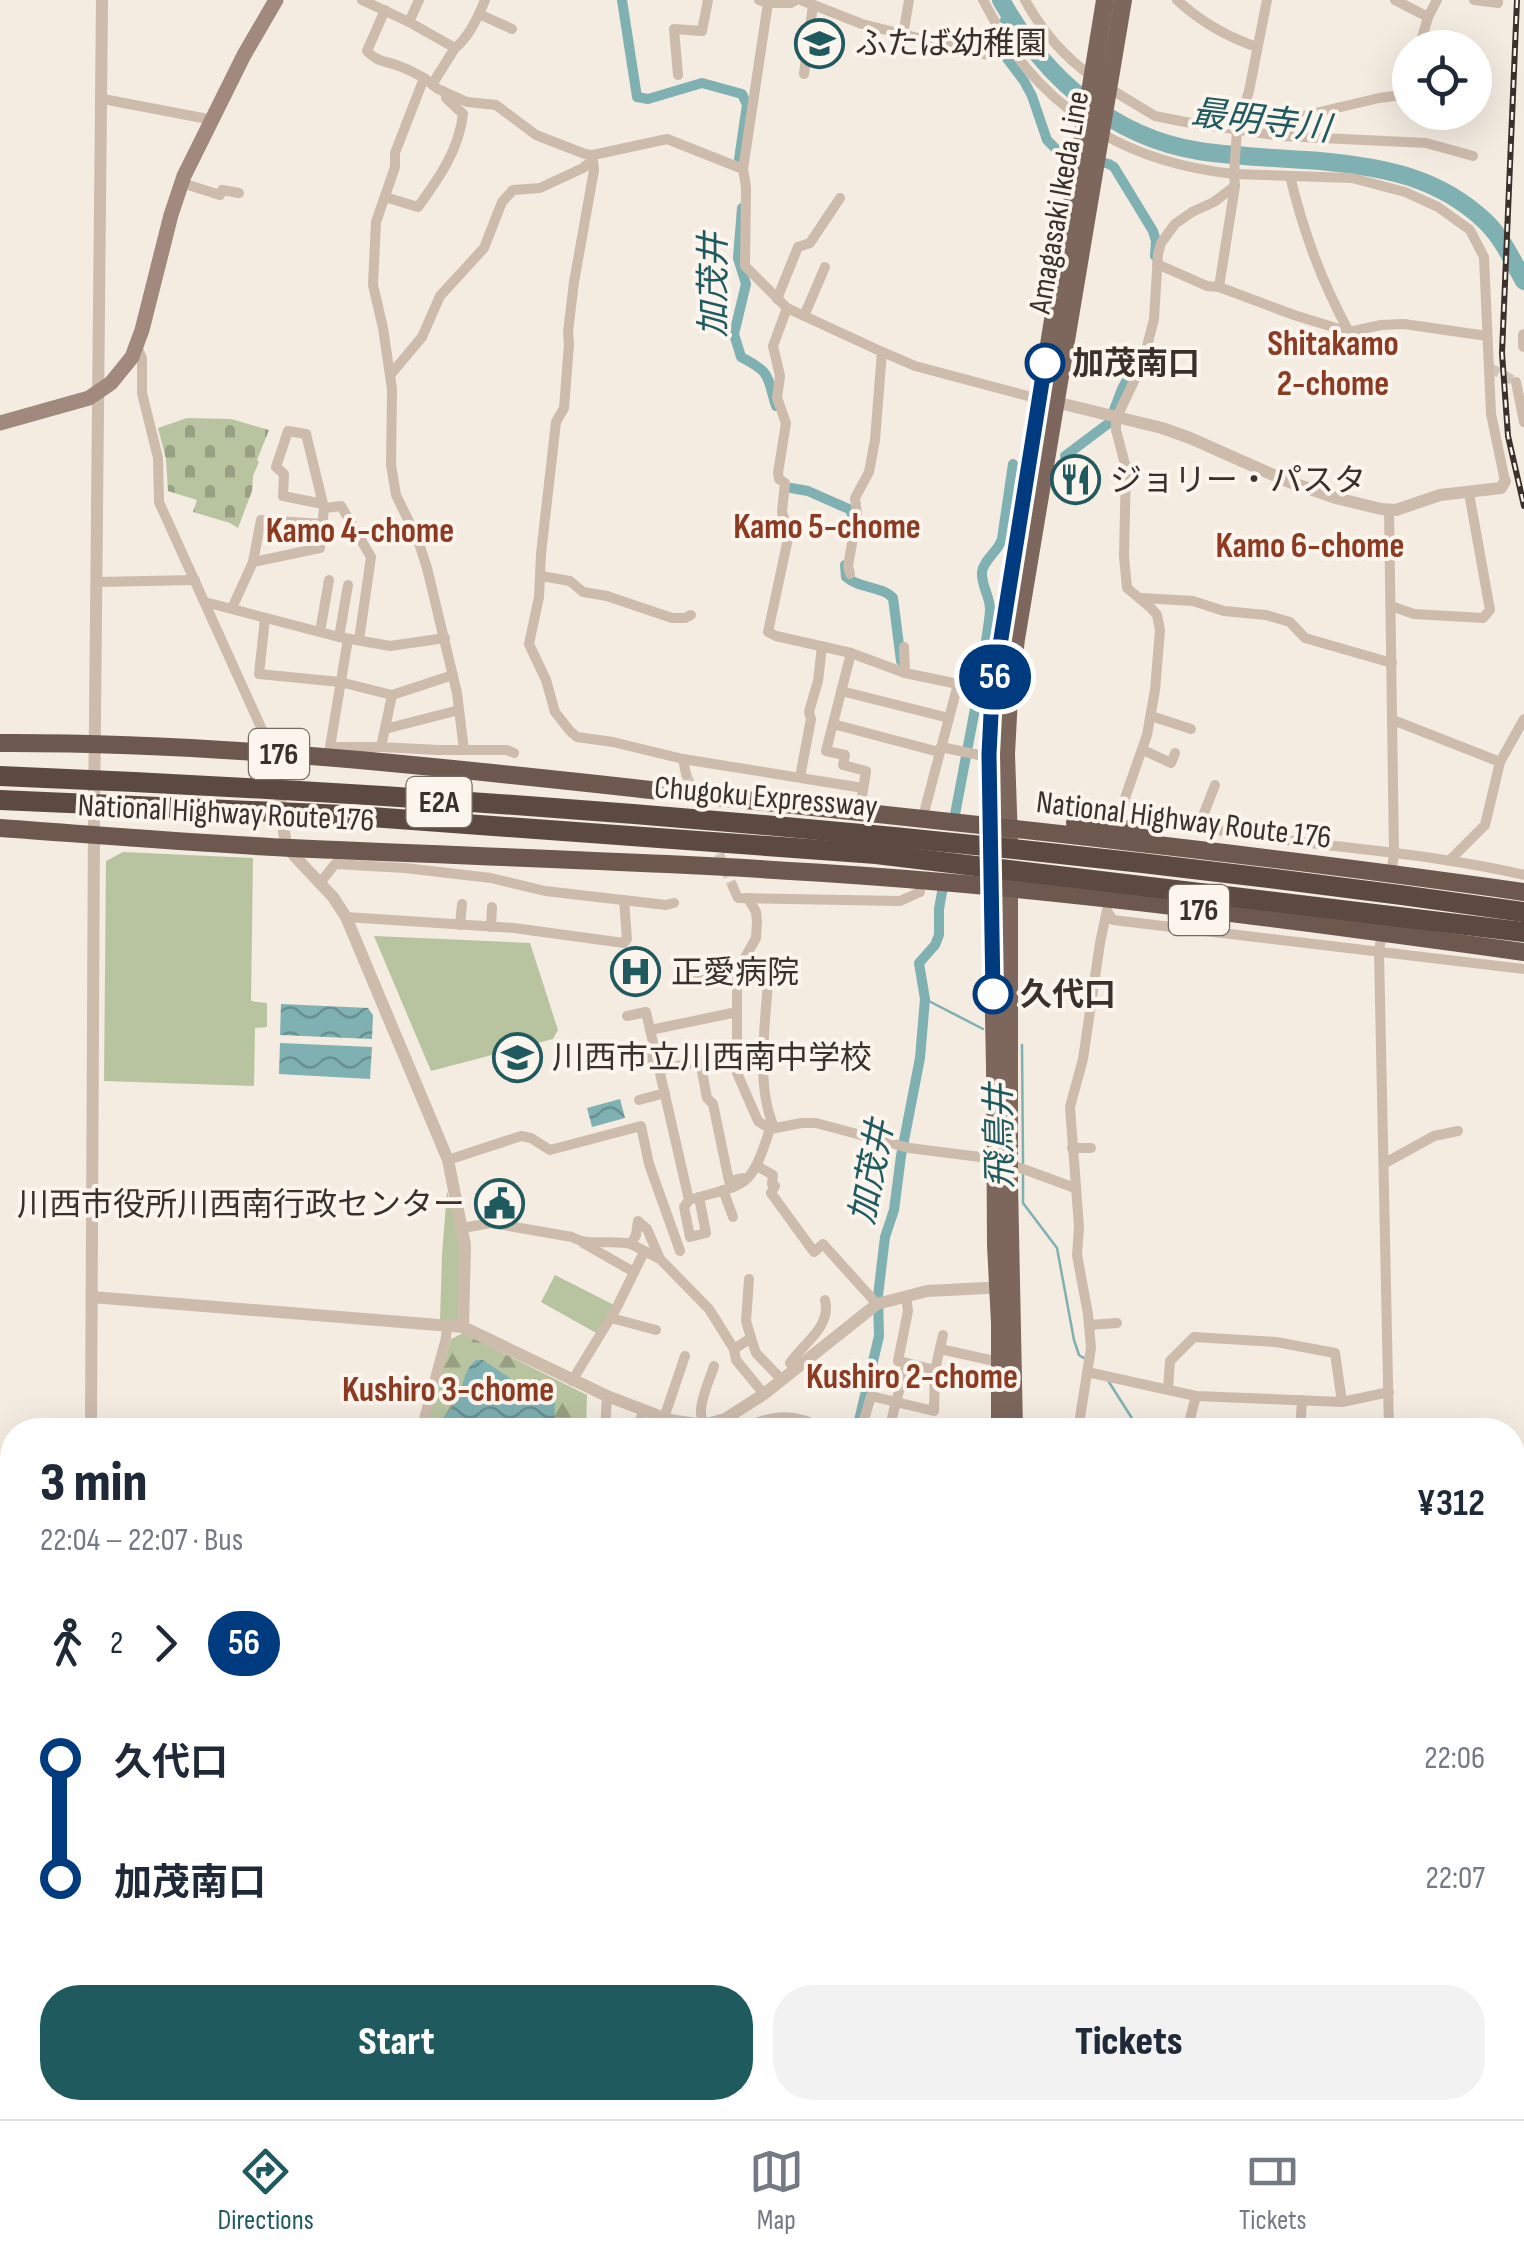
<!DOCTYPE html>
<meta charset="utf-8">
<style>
:root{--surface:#fff;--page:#f2f2f3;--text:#1f2937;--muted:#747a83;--line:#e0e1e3;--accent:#1f5a5e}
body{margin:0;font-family:"Sofia Sans Condensed","Noto Sans JP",sans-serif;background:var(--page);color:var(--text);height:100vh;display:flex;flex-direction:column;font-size:38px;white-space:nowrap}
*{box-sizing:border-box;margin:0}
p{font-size:32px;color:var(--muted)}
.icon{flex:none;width:55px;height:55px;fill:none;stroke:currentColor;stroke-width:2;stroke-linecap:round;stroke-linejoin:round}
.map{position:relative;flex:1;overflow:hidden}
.panel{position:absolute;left:0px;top:1418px;width:1525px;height:702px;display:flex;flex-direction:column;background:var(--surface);border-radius:40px 40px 0 0;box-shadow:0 10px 40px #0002}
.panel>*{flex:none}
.badge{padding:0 20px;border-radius:32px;font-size:35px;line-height:65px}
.fabs{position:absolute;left:1392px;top:30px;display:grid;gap:20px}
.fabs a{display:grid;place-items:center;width:100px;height:100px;border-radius:50%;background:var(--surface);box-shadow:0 10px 40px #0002;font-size:50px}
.map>.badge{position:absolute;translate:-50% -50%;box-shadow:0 0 0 5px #fff}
.legs{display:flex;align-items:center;gap:15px;height:110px;padding:0 40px;font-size:32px}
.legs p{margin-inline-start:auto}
.overview{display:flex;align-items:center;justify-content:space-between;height:170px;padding:0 40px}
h1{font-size:55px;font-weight:800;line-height:75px}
.action{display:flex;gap:20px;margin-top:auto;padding:20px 40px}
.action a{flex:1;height:115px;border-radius:40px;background:var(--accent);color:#fff;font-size:40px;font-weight:800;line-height:115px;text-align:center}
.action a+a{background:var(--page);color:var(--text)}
ul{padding:0 40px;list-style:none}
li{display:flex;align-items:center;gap:35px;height:120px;font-size:38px}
li i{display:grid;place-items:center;width:15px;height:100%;margin:0 12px;background:currentColor}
li i::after{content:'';width:25px;height:25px;margin:-12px;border:8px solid;border-radius:50%;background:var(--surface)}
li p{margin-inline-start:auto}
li:first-child i{background:linear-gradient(#0000 50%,currentColor 0)}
li:last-child i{background:linear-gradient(currentColor 50%,#0000 0)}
.dock{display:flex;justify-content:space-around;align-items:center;height:140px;border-top:2px solid var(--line);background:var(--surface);font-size:28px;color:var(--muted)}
.dock a{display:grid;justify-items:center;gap:5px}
.dock .current{color:var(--accent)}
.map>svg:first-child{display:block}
</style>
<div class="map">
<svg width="1524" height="2119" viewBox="0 0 1524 2119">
<defs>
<pattern id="forest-firs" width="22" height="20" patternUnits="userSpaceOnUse" patternTransform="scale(2.5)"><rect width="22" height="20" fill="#b8c4a0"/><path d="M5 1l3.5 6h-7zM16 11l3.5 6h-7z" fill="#97a083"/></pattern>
<pattern id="cemetery-stones" width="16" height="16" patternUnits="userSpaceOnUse" patternTransform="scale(2.5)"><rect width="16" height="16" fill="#b8c4a0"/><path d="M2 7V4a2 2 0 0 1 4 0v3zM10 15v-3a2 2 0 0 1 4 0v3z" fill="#97a083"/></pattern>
<pattern id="water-waves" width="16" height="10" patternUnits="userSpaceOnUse" patternTransform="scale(2.5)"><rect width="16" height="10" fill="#7fb0b2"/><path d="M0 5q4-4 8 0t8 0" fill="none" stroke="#699091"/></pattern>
</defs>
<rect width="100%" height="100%" fill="#f4ebe1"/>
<g fill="#b8c4a0">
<path d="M123 852 253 858 251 1001 267 1003V1027L255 1028 254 1086 104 1081 106 861Z"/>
<path d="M374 936 530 943 558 1030 553 1039 431 1071Z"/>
<path d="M447 1191 462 1245 459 1322 440 1321 442 1255Z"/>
<path d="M555 1275 614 1305 598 1334 541 1302Z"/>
</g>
<path fill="url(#forest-firs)" d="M463 1333 587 1395 586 1430H425L451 1339Z"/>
<path fill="url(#cemetery-stones)" d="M187 418 231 419 269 430 257 460 259 462 253 476 252 491 238 528 230 523 193 512 197 500 168 491 166 459 158 428Z"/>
<g fill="url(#water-waves)">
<path d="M281 1004 368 1008 373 1015 372 1039 280 1035Z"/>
<path d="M280 1043 372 1047 370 1079 279 1074Z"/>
<path d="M620 1099 625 1118 592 1127 587 1108Z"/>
<path d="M476 1360H483L528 1390 553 1399 555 1401 554 1430H434C439 1418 449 1414 455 1404 464 1389 462 1371 476 1360Z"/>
</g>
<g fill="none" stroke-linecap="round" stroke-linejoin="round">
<g stroke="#7fb0b2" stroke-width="2.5">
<path d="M925 999 983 1029"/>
<path d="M1022 1045 1023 1163"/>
<path d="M1023 1171V1203L1057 1248 1074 1340 1079 1355 1087 1360"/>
<path d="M1107 1379 1135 1423 1142 1430"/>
<path d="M1513 1799 1524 1813"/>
</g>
<g stroke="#7fb0b2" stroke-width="10">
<path d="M622 0 637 97 648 99 702 83 742 94 747 105 739 159"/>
<path d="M1009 14 1003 24 999 48 1024 81 1032 96 1047 140 1058 151 1109 164 1114 167 1153 231 1156 241 1155 256"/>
<path d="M742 208 738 258 746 284 734 334 741 357C772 373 766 375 776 406"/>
<path d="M1065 456 1109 423 1122 389 1142 351"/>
<path d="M791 488 808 491 851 510 853 524"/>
<path d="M845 565 846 577C860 589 882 586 893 598L901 661"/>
<path d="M980 683C982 659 988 635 990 611 991 598 981 586 982 572 984 559 998 552 1002 539L1013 464"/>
<path d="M953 825 978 693"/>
<path d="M857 1429 879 1336 878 1296 885 1237 894 1210 901 1156 920 1058 925 999 919 963 935 945 939 935V909L944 881"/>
</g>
<path stroke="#7fb0b2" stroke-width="18" d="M1001 0C1043 76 1111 137 1199 151 1239 157 1280 158 1320 161 1383 167 1440 177 1487 223 1503 239 1513 262 1524 281"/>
<g stroke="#cfc6bd" stroke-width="10" stroke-dasharray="10 5" stroke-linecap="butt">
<path d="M1490 368 1516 382"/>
<path d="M686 774 705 820"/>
<path d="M713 840 733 887"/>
</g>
<g stroke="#cdbbac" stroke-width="10">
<path d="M362 0 409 22 455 48 433 83 434 86"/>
<path d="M801 0 862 24 987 55H998L1009 46"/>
<path d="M983 0C1012 55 1036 87 1087 123"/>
<path d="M1025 0C1042 31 1064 57 1093 77"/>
<path d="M1177 0C1200 21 1227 37 1257 47"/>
<path d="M1395 0 1428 17"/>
<path d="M1474 0 1498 3V0"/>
<path d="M768 3H791L796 0"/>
<path d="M385 10 367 51C377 62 386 61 399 66 408 69 416 74 424 78"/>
<path d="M479 14 512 29"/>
<path d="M409 22 419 0"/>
<path d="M903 35 909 0"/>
<path d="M455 48C469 37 478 17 485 0"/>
<path d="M1419 48 1428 17 1437 0"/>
<path d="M804 74 813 5"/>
<path d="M678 75 674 29 702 31 708 0"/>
<path d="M1107 87 1155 116 1185 122 1281 136 1426 143 1473 156"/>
<path d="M100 101 103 99 213 120"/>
<path d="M1101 133C1142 157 1188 169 1234 174L1237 130 1249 91 1267 0"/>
<path d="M1289 136 1290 119 1379 98 1410 94"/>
<path d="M593 160 594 170 574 282 568 332 569 344 564 408 556 422 541 554 539 597 529 644 546 680 555 712 570 731 577 737 613 742 683 759 863 788"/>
<path d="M743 169 768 3 759 0"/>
<path d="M1290 176C1304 234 1321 280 1349 332"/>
<path d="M182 183 220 195 222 190 239 193"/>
<path d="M385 197 418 207C439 178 459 150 463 114L446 98"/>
<path d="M1157 264 1207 286 1219 287"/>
<path d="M777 299 798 247 810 243 840 198"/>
<path d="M787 308 773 346 780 376 777 398 786 423 778 473 779 479 785 483 782 512 789 534 768 632 776 636 851 653 905 673 958 684 992 695"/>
<path d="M804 316 825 267"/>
<path d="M1487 336 1404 324 1381 325 1349 332 1294 315 1219 287 1235 186 1234 174 1352 178 1405 192 1438 207 1470 230 1484 257 1491 414 1505 481"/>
<path d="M137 347 142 358V393L158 458 159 502 273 754"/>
<path d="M391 374 422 337 440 296 484 248 502 202 513 190 540 188 583 168 593 160V156"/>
<path d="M1516 382 1524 422"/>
<path d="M324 508 341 506 371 557 359 640"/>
<path d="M1389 510 1394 854 1391 875"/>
<path d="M253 562 320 548 324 508 306 434 288 431 276 467 284 474 283 496 323 504"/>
<path d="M850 574 848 566 857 515 855 498 869 472 875 440 882 352"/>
<path d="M541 576 570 581 583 592 607 596 672 618H685L691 615"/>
<path d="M97 582 195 580"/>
<path d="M1142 598 1193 601 1224 611 1266 615 1290 622 1305 638 1392 663"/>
<path d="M205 602 339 637 390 646 445 638"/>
<path d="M1391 606 1414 614 1483 618 1490 610 1469 493"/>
<path d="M232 608 253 562 261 520 323 524"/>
<path d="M265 619 259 674 340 682 392 695"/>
<path d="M320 632 329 580"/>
<path d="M339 637 348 585"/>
<path d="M904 647 905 673"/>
<path d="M851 653 826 751 845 755 843 765 866 771 861 803"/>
<path d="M453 675 392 695 381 747 438 750H507L514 753"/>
<path d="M841 691 949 718"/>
<path d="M1151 716 1191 729"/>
<path d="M1393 720 1500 762"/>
<path d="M833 724 939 752"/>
<path d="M385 729 459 710"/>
<path d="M330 747 348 639"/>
<path d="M941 747 979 755H989"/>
<path d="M330 749V747H381"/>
<path d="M464 750 457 693 427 568 418 540 396 495 391 465 392 389 383 328 373 285 376 222 395 167V153L424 78 438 89 467 102 496 105 536 135 585 154 593 155 667 139 743 169 746 187 745 266 787 308 878 350 915 366 1039 399"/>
<path d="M1143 750 1171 763 1175 753"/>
<path d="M683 759 686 774"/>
<path d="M800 777 811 719 809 712 818 681 822 646"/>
<path d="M925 809 958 684"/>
<path d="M1140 826C1181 821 1237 834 1279 839 1360 850 1444 856 1524 875"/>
<path d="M1118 828 1126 795 1147 735 1155 690 1160 630 1157 615 1151 608 1127 588 1124 556 1126 468 1116 430V419L1143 362 1154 319 1158 254 1161 243 1175 224 1192 212 1214 202 1235 186"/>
<path d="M1198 829 1215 785"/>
<path d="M1449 861 1485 825 1500 762 1524 719"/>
<path d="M320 883 335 864 405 868 491 878 545 891 666 905 674 903"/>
<path d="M733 887 738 898 900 901 920 892"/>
<path d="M748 898 756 912 757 921 756 938 737 972V1073L758 1121 770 1129"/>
<path d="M1107 911 1113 920 1524 969"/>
<path d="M346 917 514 928 624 943 627 939 624 900"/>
<path d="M460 925 462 904"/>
<path d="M491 927 492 907"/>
<path d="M1382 931 1379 952 1389 1430"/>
<path d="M747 955 769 966C767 1014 754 1083 774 1127"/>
<path d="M694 976 731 971 737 972"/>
<path d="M627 1016 646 1012 689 1200C748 1183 750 1190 770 1129L802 1123H816L909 1148 996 1159 1075 1188"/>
<path d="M650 1030 737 1012"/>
<path d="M700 1061 707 1098 713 1104 729 1181 742 1178"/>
<path d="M627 1063 656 1056"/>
<path d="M660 1070 737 1053"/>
<path d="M639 1100 665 1093"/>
<path d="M1072 1148H1091"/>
<path d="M448 1160 521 1136 531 1138 550 1150 641 1126 649 1164 680 1251"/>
<path d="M1385 1163 1434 1136 1458 1131"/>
<path d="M757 1166 773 1175 772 1184 775 1186 771 1193 814 1252 823 1244 877 1304"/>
<path d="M723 1190 733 1217"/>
<path d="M689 1200 684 1207 690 1237 706 1233 699 1197"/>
<path d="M462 1228 491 1223 572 1237C589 1247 611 1239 631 1244"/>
<path d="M583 1243 634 1272"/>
<path d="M660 1259 631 1244 636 1235 638 1221 647 1229 660 1259 709 1309 734 1349 736 1360 764 1394"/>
<path d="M906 1296 908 1311 898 1361 907 1363 896 1402 934 1411 935 1370 907 1363"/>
<path d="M611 1318 656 1330"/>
<path d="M1089 1325 1117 1323"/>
<path d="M751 1338 756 1353 782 1380"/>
<path d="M734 1349 751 1338 746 1321 749 1279"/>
<path d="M940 1349 999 1362"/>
<path d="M714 1366C707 1389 685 1427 721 1430"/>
<path d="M794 1369 790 1363C804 1343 832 1326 825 1300"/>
<path d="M935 1370 943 1335"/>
<path d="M1087 1372 1196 1396 1342 1402 1389 1392"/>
<path d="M572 1381 617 1307 644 1252"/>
<path d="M1168 1389 1170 1361 1194 1337 1276 1342 1335 1353 1342 1402"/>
<path d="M664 1418 685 1356"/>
<path d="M863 1423 880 1430"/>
<path d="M674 1427 676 1430"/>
<path d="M421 1430 446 1338 447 1326"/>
<path d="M605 1430 607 1396"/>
<path d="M636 1430 644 1410"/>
<path d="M741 1430C770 1414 796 1412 825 1430"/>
<path d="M861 1430 871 1396 896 1402 889 1430"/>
<path d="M1078 1430 1091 1348 1088 1314 1077 1255 1079 1227 1070 1107 1083 1059 1100 943 1107 910"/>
<path d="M1187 1430 1196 1396"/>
<path d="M1300 1430 1302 1400"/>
<path d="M1512 1471 1524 1465"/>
<path d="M0 1591H12"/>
<path d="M1512 1640 1524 1635"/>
<path d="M0 1734H12"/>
<path d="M0 1784H12"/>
<path d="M1512 1794 1524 1801"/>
<path d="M1512 1945 1524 1927"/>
<path d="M0 2032 4 1993"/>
<path d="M711 2108 714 2119"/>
<path d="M726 2108 730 2119"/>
<path d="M777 2108 783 2119"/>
<path d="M600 2119 605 2108"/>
<path d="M851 2119 852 2108"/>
<path d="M899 2119 901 2108"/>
<path d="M962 2119 964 2108"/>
<path d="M1006 2119 1007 2108"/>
</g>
<g stroke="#cdbbac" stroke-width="12">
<path d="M1524 335V346"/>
<path d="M1047 400 1162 428 1190 438 1287 481 1336 498 1381 509 1396 510 1440 495 1501 488 1505 481"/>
<path d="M276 764 286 847 333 897 346 917 448 1160 465 1245 463 1327"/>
<path d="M92 1297 463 1327 607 1396 670 1420 703 1425 725 1419 764 1394 877 1304 927 1291 1006 1287"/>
<path d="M91 1430 94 820 102 0"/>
<path d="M1512 2092H1524"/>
<path d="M83 2119 84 2108"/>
</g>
<path stroke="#a18a7d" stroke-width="15" d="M0 423 89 398 111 383 132 357 142 330 171 215 184 176 244 55 276 0"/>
<g stroke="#7d675c" stroke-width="18">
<path d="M1009 840 1006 754 1009 697 1016 639 1123 0"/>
<path d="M1009 876V1183L1014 1430"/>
<path d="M1000 1430V1323L996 1245 995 1067 989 755 992 695 1105 0"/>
<path d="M1037 2108 1040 2119"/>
<path d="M1052 2108 1054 2119"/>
</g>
<g stroke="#6c584f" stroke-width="18">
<path d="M0 743C234 742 466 770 698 795 974 824 1250 853 1524 892"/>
<path d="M1075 823 1149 832"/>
<path d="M0 828C97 835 194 843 291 848 484 857 676 862 867 876 1087 892 1306 922 1524 952"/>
</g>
<g stroke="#5c4a42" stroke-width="20">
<path d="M0 776C510 797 1019 840 1524 912"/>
<path d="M0 800 344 815 876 854 1524 932"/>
</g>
<defs>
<path id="rail" d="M1517 0 1502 353 1508 436 1524 506"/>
</defs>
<use href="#rail" stroke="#3b302b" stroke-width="6"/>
<use href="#rail" stroke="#fbf5ee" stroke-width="2.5" stroke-dasharray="8" stroke-linecap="butt"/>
</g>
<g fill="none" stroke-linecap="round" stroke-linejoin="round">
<defs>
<path id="line-1" d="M993 994 989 754 992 695 1045 363"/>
</defs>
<use href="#line-1" stroke="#fff" stroke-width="22"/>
<use href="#line-1" stroke="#003b80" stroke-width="15"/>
</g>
<defs>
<symbol id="school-ring" viewBox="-11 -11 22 22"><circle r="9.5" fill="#fbf5ee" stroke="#1f5a5e" stroke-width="1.5"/><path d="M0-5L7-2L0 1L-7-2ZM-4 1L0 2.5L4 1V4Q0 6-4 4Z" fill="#1f5a5e"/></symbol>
<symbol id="restaurant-ring" viewBox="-11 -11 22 22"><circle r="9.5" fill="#fbf5ee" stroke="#1f5a5e" stroke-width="1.5"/><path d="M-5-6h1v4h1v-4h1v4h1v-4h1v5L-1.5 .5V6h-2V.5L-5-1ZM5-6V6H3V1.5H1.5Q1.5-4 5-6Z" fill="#1f5a5e"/></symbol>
<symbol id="hospital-ring" viewBox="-11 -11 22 22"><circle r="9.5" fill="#fbf5ee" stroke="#1f5a5e" stroke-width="1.5"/><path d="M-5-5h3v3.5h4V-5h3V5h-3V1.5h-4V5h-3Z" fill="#1f5a5e"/></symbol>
<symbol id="civic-ring" viewBox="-11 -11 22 22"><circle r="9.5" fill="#fbf5ee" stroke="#1f5a5e" stroke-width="1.5"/><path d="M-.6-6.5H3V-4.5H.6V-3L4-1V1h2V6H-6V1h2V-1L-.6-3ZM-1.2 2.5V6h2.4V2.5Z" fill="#1f5a5e"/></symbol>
</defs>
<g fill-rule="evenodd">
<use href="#school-ring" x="792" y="16" width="55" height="55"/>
<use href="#restaurant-ring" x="1048" y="452" width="55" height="55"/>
<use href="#hospital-ring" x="608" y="944" width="55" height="55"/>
<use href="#school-ring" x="490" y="1030" width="55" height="55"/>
<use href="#civic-ring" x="472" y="1176" width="55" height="55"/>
</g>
<g fill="#fff" stroke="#003b80" stroke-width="5">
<circle cx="1045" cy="363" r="18"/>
<circle cx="993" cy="994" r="18"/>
</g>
<g text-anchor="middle" stroke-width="8" stroke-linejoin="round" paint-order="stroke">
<g fill="#fbf5ee" stroke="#756b66" stroke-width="2.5">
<rect x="249" y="729" width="60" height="50" rx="8"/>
<rect x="406.5" y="777" width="65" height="50" rx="8"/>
<rect x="1169" y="885" width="60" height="50" rx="8"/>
</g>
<g font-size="30" font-weight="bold" fill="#3b302b">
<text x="279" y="764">176</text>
<text x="439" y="812">E2A</text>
<text x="1199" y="920">176</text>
</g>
<g font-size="32" fill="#3b302b" stroke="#fbf5ee" text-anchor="start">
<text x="855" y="54">ふたば幼稚園</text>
<text x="1110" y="491">ジョリー・パスタ</text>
<text x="671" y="983">正愛病院</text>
<text x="552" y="1068">川西市立川西南中学校</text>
<text x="465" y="1215" text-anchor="end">川西市役所川西南行政センター</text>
</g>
<g font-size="32" fill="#3b302b" stroke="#fbf5ee">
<text transform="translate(1058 202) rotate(-80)" y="11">Amagasaki Ikeda Line</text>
<text transform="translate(766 796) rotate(5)" y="11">Chugoku Expressway</text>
<text transform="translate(226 812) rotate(3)" y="11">National Highway Route 176</text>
<text transform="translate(1184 819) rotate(7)" y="11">National Highway Route 176</text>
</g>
<g font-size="32" font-weight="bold" fill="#3b302b" stroke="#fbf5ee" text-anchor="start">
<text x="1072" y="374">加茂南口</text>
<text x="1020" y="1005">久代口</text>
</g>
<g font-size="35" font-style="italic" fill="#1f5a5e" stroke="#fbf5ee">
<text transform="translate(1261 120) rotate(7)" y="12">最明寺川</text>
<text transform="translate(713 285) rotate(-90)" y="12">加茂井</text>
<text transform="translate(999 1136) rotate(-91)" y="12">飛鳥井</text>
<text transform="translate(871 1172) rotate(-79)" y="12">加茂井</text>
</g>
<g font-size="35" font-weight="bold" fill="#8c3b22" stroke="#fbf5ee">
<text x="1333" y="355">Shitakamo<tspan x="1333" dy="40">2-chome</tspan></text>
<text x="827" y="538">Kamo 5-chome</text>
<text x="360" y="542">Kamo 4-chome</text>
<text x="1310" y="557">Kamo 6-chome</text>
<text x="912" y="1388">Kushiro 2-chome</text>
<text x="448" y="1401">Kushiro 3-chome</text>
</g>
</g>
</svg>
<div class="fabs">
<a><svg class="icon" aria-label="locate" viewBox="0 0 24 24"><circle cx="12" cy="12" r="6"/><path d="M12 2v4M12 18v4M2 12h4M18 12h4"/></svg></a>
</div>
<b class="badge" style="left:995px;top:677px;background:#003b80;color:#fff">56</b>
<section class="panel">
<div class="overview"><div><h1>3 min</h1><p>22:04 – 22:07 · Bus</p></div><b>¥312</b></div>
<div class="legs"><svg class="icon" aria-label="walk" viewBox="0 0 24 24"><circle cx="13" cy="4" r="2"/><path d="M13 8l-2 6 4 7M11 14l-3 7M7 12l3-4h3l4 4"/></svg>2<svg class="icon" aria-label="forward" viewBox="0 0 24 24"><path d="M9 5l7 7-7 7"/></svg><b class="badge" style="background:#003b80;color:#fff">56</b></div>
<ul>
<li><i style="color:#003b80"></i><b>久代口</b><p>22:06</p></li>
<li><i style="color:#003b80"></i><b>加茂南口</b><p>22:07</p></li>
</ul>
<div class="action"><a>Start</a><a>Tickets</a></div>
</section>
</div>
<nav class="dock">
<a class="current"><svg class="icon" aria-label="directions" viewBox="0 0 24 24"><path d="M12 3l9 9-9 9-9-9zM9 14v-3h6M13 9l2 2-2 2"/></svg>Directions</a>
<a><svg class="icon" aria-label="map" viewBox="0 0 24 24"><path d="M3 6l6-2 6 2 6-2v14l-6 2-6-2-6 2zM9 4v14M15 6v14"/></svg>Map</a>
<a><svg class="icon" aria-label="tickets" viewBox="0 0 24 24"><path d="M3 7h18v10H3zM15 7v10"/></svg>Tickets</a>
</nav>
